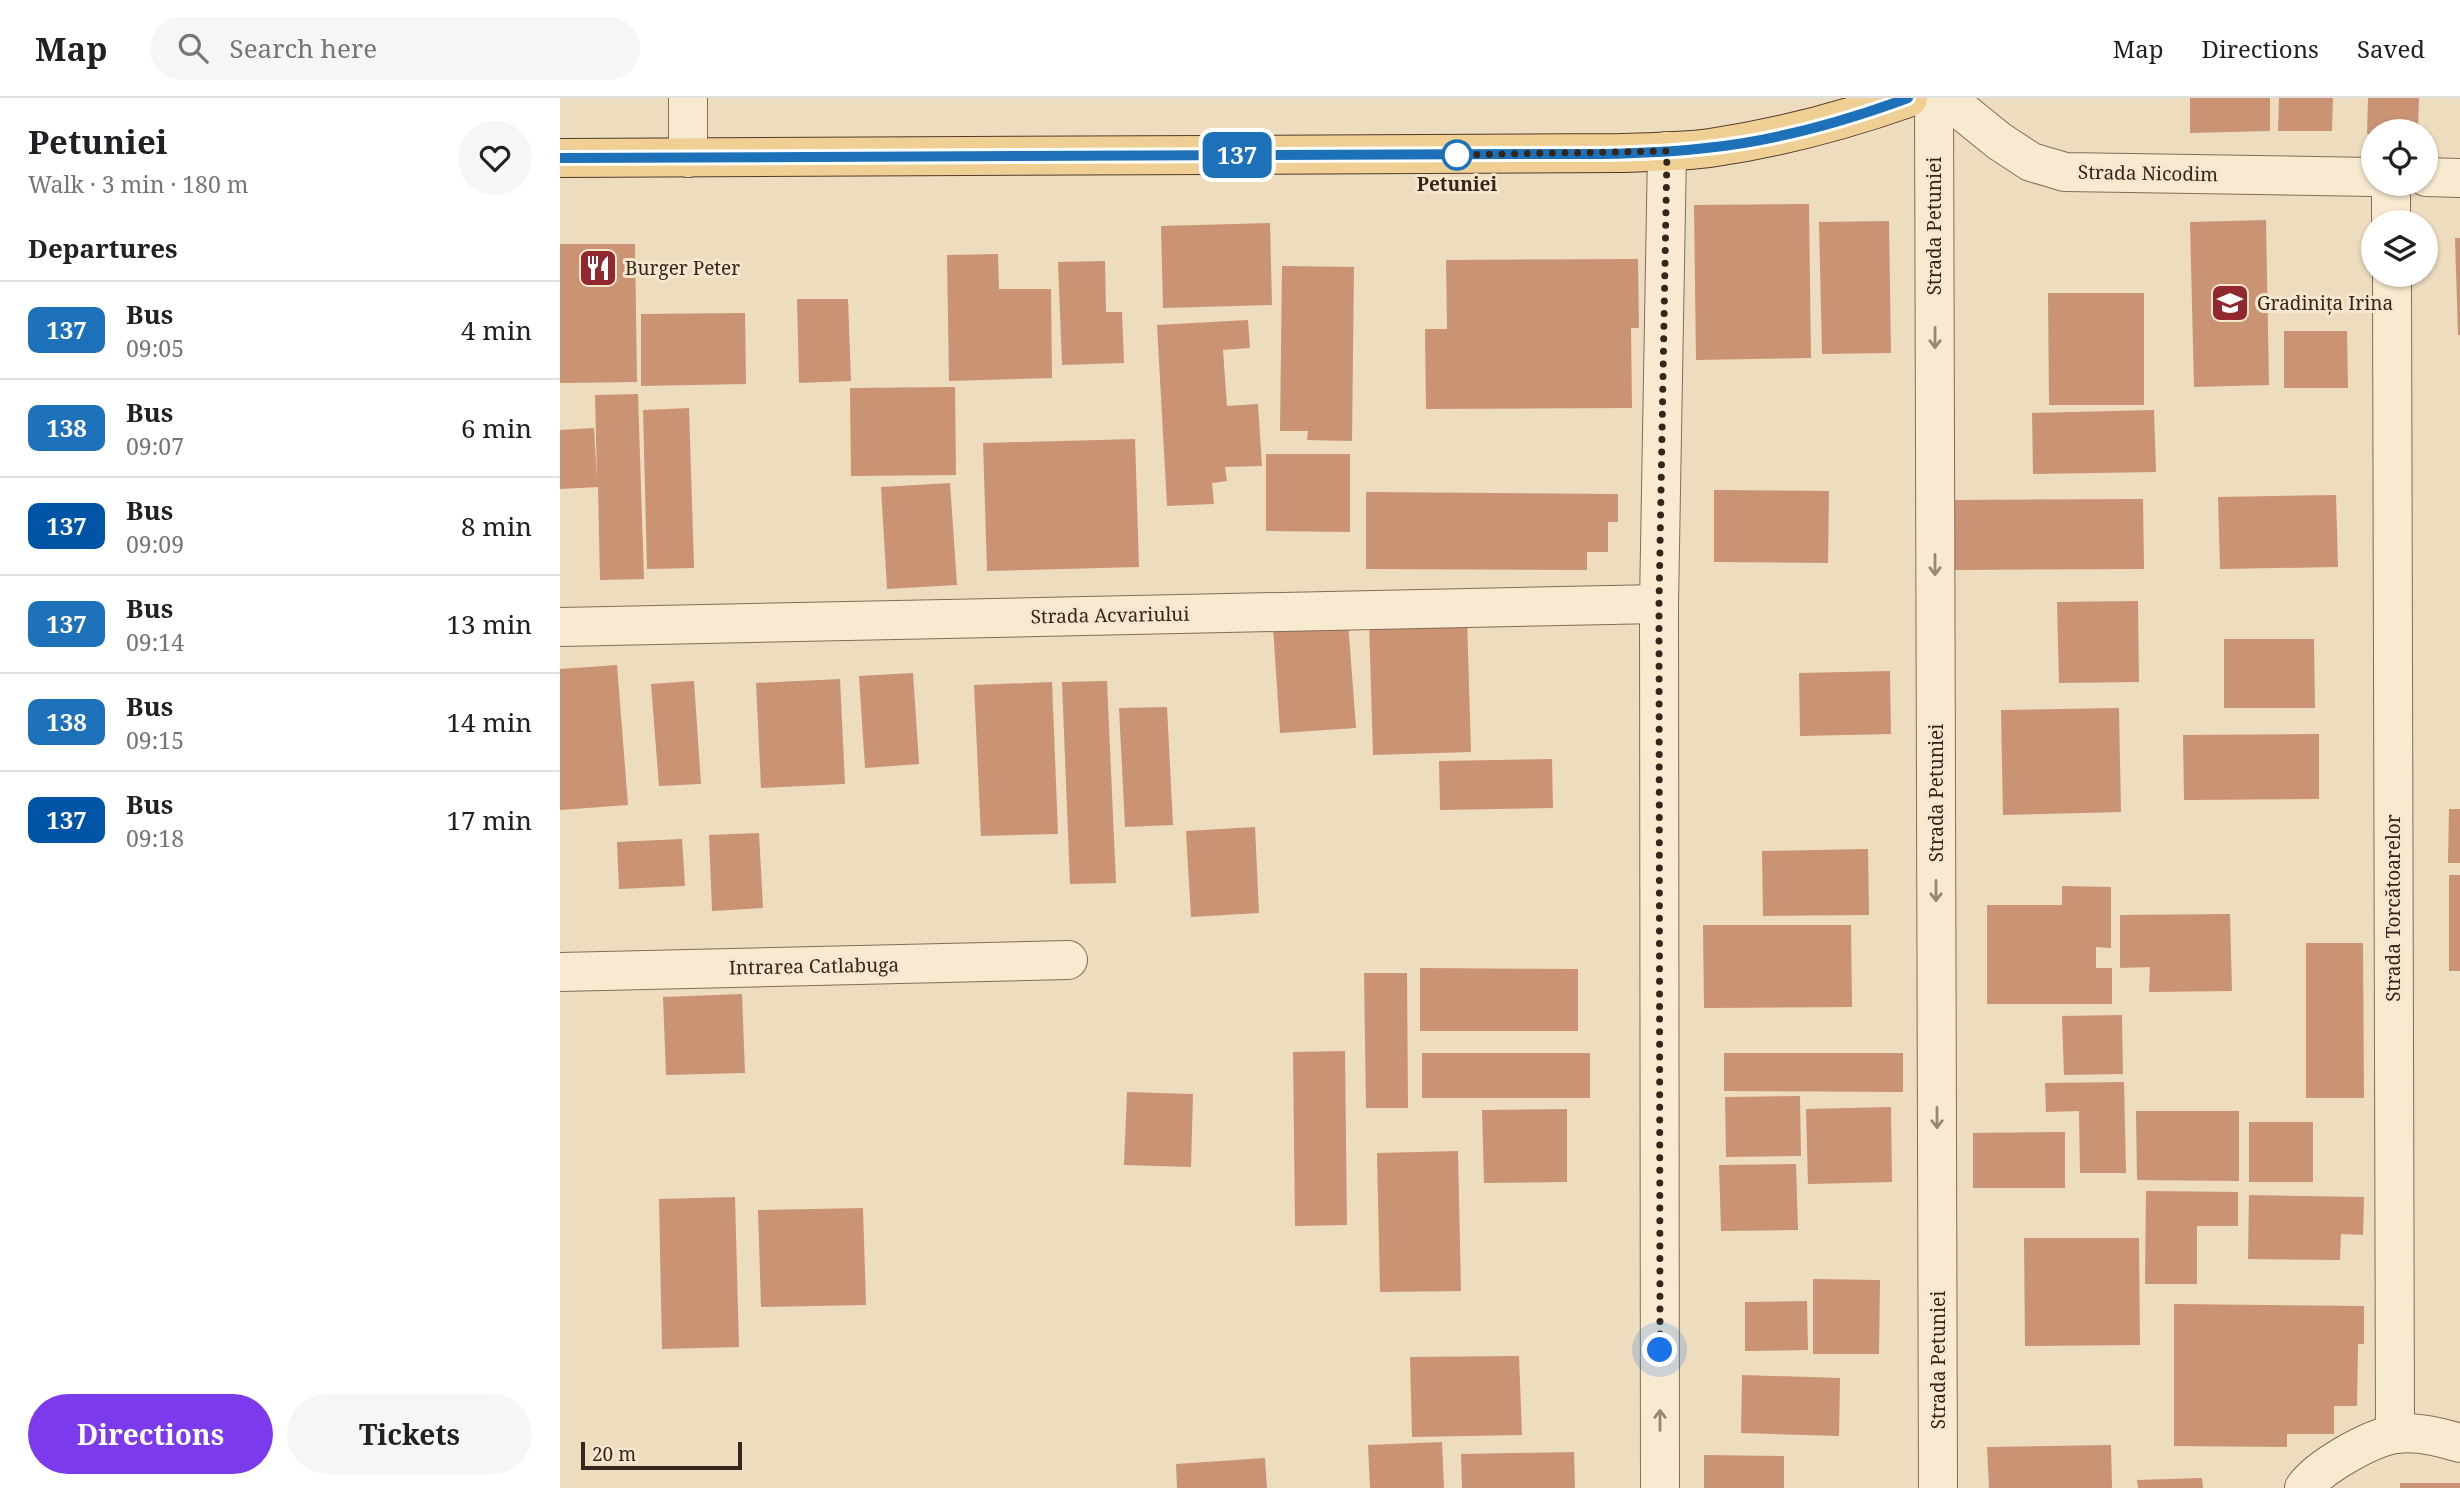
<!DOCTYPE html>
<meta charset="utf-8">
<style>
:root{--surface:#fff;--page:#f6f6f6;--text:#202124;--muted:#757577;--line:#e0e0e0;--accent:#7c3aed}
body{margin:0;font-family:"Noto Serif",serif;background:var(--page);color:var(--text);height:100vh;display:flex;flex-direction:column;font-size:26px;white-space:nowrap}
*{box-sizing:border-box;margin:0}
p{font-size:23px;color:var(--muted)}
.icon{flex:none;width:38px;height:38px;fill:none;stroke:currentColor;stroke-width:2;stroke-linecap:round;stroke-linejoin:round}
.map{position:relative;flex:1;overflow:hidden}
.panel{display:flex;flex-direction:column;background:var(--surface);width:560px}
.panel>*{flex:none}
.badge{padding:0 14px;border-radius:10px;font-size:24px;line-height:46px}
.controls{position:absolute;left:1801px;top:21px;display:grid;gap:14px}
.controls a{display:grid;place-items:center;width:77px;height:77px;border-radius:50%;background:var(--surface);box-shadow:0 2px 5px #0004;font-size:35px}
.scale{position:absolute;left:21px;bottom:18px;width:161px;box-sizing:border-box;padding-left:7px;border:4px solid #34261c;border-top:0;font-size:19px;line-height:24px;white-space:nowrap;color:#34261c;-webkit-text-stroke:5px #f4e7cd;paint-order:stroke}
.you{position:absolute;width:35px;height:35px;margin:-18px;border:5px solid #fff;border-radius:50%;background:#1a73e8;box-shadow:0 0 0 10px #1a73e833}
.map>.badge{position:absolute;translate:-50% -50%;box-shadow:0 0 0 4px #fff}
h2{padding:0 28px;font-size:26px;line-height:63px}
.round{display:grid;place-items:center;flex:none;width:74px;height:74px;border-radius:37px;background:var(--page)}
.overview{display:flex;align-items:center;justify-content:space-between;height:119px;padding:0 28px}
h1{font-size:33px;font-weight:700;line-height:52px}
.cta{display:flex;gap:14px;margin-top:auto;padding:14px 28px}
.cta a{flex:1;height:80px;border-radius:42px;background:var(--accent);color:#fff;font-size:28px;font-weight:700;line-height:80px;text-align:center}
.cta a+a{background:var(--page);color:var(--text)}
ul{padding:0;list-style:none}
li{display:flex;align-items:center;gap:21px;height:98px;padding:0 28px;border-top:2px solid var(--line)}
li div{flex:1}
li b{display:block;font-size:26px}
li em{font-style:normal}
li .badge{min-width:77px;font-weight:700;text-align:center}
header{display:flex;align-items:center;gap:42px;box-sizing:border-box;height:98px;padding:0 35px;background:var(--surface);border-bottom:2px solid var(--line)}
header strong{font-size:33px}
nav{display:flex;gap:38px;margin-inline-start:auto;font-size:24px}
.search{width:490px;height:63px;background:var(--page);display:flex;align-items:center;gap:18px;box-sizing:border-box;padding:0 24px;border-radius:38px;color:var(--muted);font-size:26px}
main{display:flex;flex:1;min-height:0}
.map>svg:first-child{display:block}
</style>
<header>
<strong>Map</strong>
<div class="search"><svg class="icon" aria-label="search" viewBox="0 0 24 24"><circle cx="10" cy="10" r="6"/><path d="M15 15l6 6"/></svg>Search here</div>
<nav><a>Map</a><a>Directions</a><a>Saved</a></nav>
</header>
<main>
<section class="panel">
<div class="overview"><div><h1>Petuniei</h1><p>Walk · 3 min · 180 m</p></div><a class="round"><svg class="icon" aria-label="heart" viewBox="0 0 24 24"><path d="M12 20l-8-8c-3-5 5-10 8-4 3-6 11-1 8 4z"/></svg></a></div>
<h2>Departures</h2>
<ul>
<li><span class="badge" style="background:#1d71b8;color:#fff">137</span><div><b>Bus</b><p>09:05</p></div><em>4 min</em></li>
<li><span class="badge" style="background:#1d71b8;color:#fff">138</span><div><b>Bus</b><p>09:07</p></div><em>6 min</em></li>
<li><span class="badge" style="background:#0054a6;color:#fff">137</span><div><b>Bus</b><p>09:09</p></div><em>8 min</em></li>
<li><span class="badge" style="background:#1d71b8;color:#fff">137</span><div><b>Bus</b><p>09:14</p></div><em>13 min</em></li>
<li><span class="badge" style="background:#1d71b8;color:#fff">138</span><div><b>Bus</b><p>09:15</p></div><em>14 min</em></li>
<li><span class="badge" style="background:#0054a6;color:#fff">137</span><div><b>Bus</b><p>09:18</p></div><em>17 min</em></li>
</ul>
<div class="cta"><a>Directions</a><a>Tickets</a></div>
</section>
<div class="map">
<svg width="1900" height="1390" viewBox="0 0 1900 1390">
<rect width="100%" height="100%" fill="#eddcbe"/>
<g fill="#ca9374">
<path d="M1630 0H1710V33L1630 35Z"/>
<path d="M1719 0H1773L1772 33H1718Z"/>
<path d="M1808 0H1859L1858 33H1813V36H1807Z"/>
<path d="M1249 106 1251 260 1136 262 1134 107Z"/>
<path d="M1706 122 1709 287 1634 289 1630 124Z"/>
<path d="M1329 123 1331 255 1262 256 1259 124Z"/>
<path d="M710 125 712 207 603 210 601 128Z"/>
<path d="M1895 140H1900V237H1898Z"/>
<path d="M0 146H75L77 284 0 285Z"/>
<path d="M438 156 439 191H491L492 280 389 283 387 157Z"/>
<path d="M1078 161 1079 230H1071L1072 310 866 311 865 231H887L886 162Z"/>
<path d="M545 163 546 214H562L564 265 502 267 498 164Z"/>
<path d="M722 168 794 169 792 343 747 342 748 333H720Z"/>
<path d="M1488 195H1584V307H1489Z"/>
<path d="M237 201H288L291 283 239 285Z"/>
<path d="M185 215 186 286 81 288V216Z"/>
<path d="M688 222 690 250 663 252 667 308 698 306 702 368 665 369 667 383 652 385 654 406 607 408 597 227Z"/>
<path d="M1724 233H1787L1788 290H1724Z"/>
<path d="M395 289 396 377 291 378 290 290Z"/>
<path d="M78 296 84 481 40 482 38 389 0 391V332L34 330 37 382 35 297Z"/>
<path d="M129 310 134 470 87 471 83 312Z"/>
<path d="M1594 312 1596 374 1473 376 1472 315Z"/>
<path d="M575 341 579 469 427 473 423 345Z"/>
<path d="M706 356H790V434L706 433Z"/>
<path d="M390 385 397 487 327 491 321 389Z"/>
<path d="M1154 392 1269 393 1268 465 1154 464Z"/>
<path d="M806 394 1058 396V424H1048V454H1027V472L806 471Z"/>
<path d="M1776 397 1778 469 1660 471 1658 399Z"/>
<path d="M1583 401 1584 471 1395 472 1394 402Z"/>
<path d="M1578 503 1579 584 1499 585 1497 504Z"/>
<path d="M907 520 911 654 813 657 809 522Z"/>
<path d="M788 524 796 630 720 635 713 528Z"/>
<path d="M1664 541H1754L1755 610H1664Z"/>
<path d="M57 567 68 707 0 712V571Z"/>
<path d="M1330 573 1331 636 1240 638 1239 575Z"/>
<path d="M353 575 359 666 305 670 299 578Z"/>
<path d="M280 581 285 686 201 690 196 585Z"/>
<path d="M134 583 141 686 99 688 91 586Z"/>
<path d="M547 583 556 785 510 786 502 584Z"/>
<path d="M492 584 498 736 421 738 414 587Z"/>
<path d="M607 609 613 727 565 729 559 610Z"/>
<path d="M1559 610 1561 714 1443 717 1441 612Z"/>
<path d="M1759 636V701L1624 702 1623 637Z"/>
<path d="M992 661 993 710 880 712 879 663Z"/>
<path d="M1889 711H1900V765H1888Z"/>
<path d="M695 729 699 815 631 819 626 733Z"/>
<path d="M199 735 203 810 152 813 149 737Z"/>
<path d="M122 741 125 788 59 791 57 744Z"/>
<path d="M1308 751 1309 817 1203 818 1202 753Z"/>
<rect x="1889" y="777" width="11" height="96"/>
<path d="M1502 788 1551 789V850L1536 849V870H1552V906H1427V807H1502Z"/>
<path d="M1670 816 1672 893 1589 894 1590 869 1560 870V817Z"/>
<path d="M1143 827H1291L1292 909 1144 910Z"/>
<path d="M1746 845H1803L1804 1000H1746Z"/>
<path d="M860 870 1018 871V933H860Z"/>
<path d="M804 875H847L848 1010H806Z"/>
<path d="M182 896 185 975 106 977 103 899Z"/>
<path d="M1562 917 1563 976 1504 977 1502 918Z"/>
<path d="M785 953 787 1127 735 1128 733 954Z"/>
<rect x="862" y="955" width="168" height="45"/>
<path d="M1164 955H1343V994L1164 993Z"/>
<path d="M1564 984 1566 1075H1520L1519 1013 1486 1014 1485 985Z"/>
<path d="M567 994 633 996 631 1069 564 1067Z"/>
<path d="M1240 998 1241 1058 1166 1059 1165 999Z"/>
<path d="M1331 1009 1332 1084 1248 1086 1246 1011Z"/>
<path d="M1007 1011V1084L924 1085 922 1012Z"/>
<path d="M1576 1013H1679V1083L1577 1082Z"/>
<rect x="1689" y="1024" width="64" height="60"/>
<path d="M1505 1034V1090H1413V1035Z"/>
<path d="M898 1053 901 1193 820 1194 817 1055Z"/>
<path d="M1236 1066 1238 1132 1161 1133 1159 1067Z"/>
<path d="M1586 1093 1678 1094V1128H1637V1186H1585Z"/>
<path d="M1689 1097 1804 1099 1803 1137 1781 1136 1780 1162 1688 1161Z"/>
<path d="M175 1099 179 1249 102 1251 99 1101Z"/>
<path d="M303 1110 306 1207 201 1209 198 1112Z"/>
<path d="M1464 1140H1579L1580 1247 1465 1248Z"/>
<path d="M1253 1181 1320 1182 1319 1256H1253Z"/>
<path d="M1247 1203 1248 1252 1185 1253V1204Z"/>
<path d="M1614 1206 1804 1208V1246H1798L1797 1308H1774V1336H1727V1349L1614 1348Z"/>
<path d="M959 1258 962 1337 852 1339 850 1259Z"/>
<path d="M1182 1277 1280 1280 1279 1338 1181 1335Z"/>
<path d="M882 1344 884 1390H810L808 1347Z"/>
<path d="M1551 1347 1552 1390H1429L1427 1349Z"/>
<path d="M1014 1354 1015 1390H902L901 1356Z"/>
<path d="M1144 1357 1224 1358V1390H1144Z"/>
<path d="M705 1360 707 1390H617L616 1366Z"/>
<path d="M1642 1380 1643 1390H1578L1577 1382Z"/>
<rect x="1840" y="1385" width="60" height="5"/>
</g>
<g fill="none" stroke-linecap="round" stroke-linejoin="round">
<defs>
<g id="minor">
<path d="M1374 0 1378 1390"/>
<path d="M1386 0 1439 43 1471 64 1505 74 1813 79"/>
<path d="M128 60V0"/>
<path d="M1866 79 1900 80"/>
<path d="M1831 86V124"/>
<path d="M1832 177 1835 1336"/>
<path d="M0 529 1099 506"/>
<path d="M0 874 508 862"/>
<path d="M1100 1390 1099 506 1107 53"/>
<path d="M1744 1390C1759 1369 1810 1340 1836 1336 1856 1333 1881 1339 1900 1345"/>
</g>
<path id="major" d="M0 60 1059 55C1089 54 1120 54 1150 50 1218 40 1283 23 1348 0"/>
</defs>
<use href="#minor" stroke="#846d57" stroke-width="40"/>
<use href="#major" stroke="#523b2c" stroke-width="40"/>
<use href="#minor" stroke="#f8ead0" stroke-width="38"/>
<use href="#major" stroke="#f0cf95" stroke-width="38"/>
</g>
<defs><path id="oneway-shaft" d="M-6 0H5M1.5-3L5.5 0L1.5 3" fill="none" stroke-width="1.6" stroke-linecap="round" stroke-linejoin="round" transform="scale(1.75)"/></defs>
<g stroke="#968876">
<use href="#oneway-shaft" transform="translate(1375 240) rotate(90)"/>
<use href="#oneway-shaft" transform="translate(1375 467) rotate(90)"/>
<use href="#oneway-shaft" transform="translate(1376 793) rotate(90)"/>
<use href="#oneway-shaft" transform="translate(1377 1020) rotate(90)"/>
<use href="#oneway-shaft" transform="translate(1100 1322) rotate(-90)"/>
</g>
<g fill="none" stroke-linecap="round" stroke-linejoin="round">
<defs>
<path id="line" d="M0 60 960 56C1022 56 1085 57 1146 50 1215 43 1283 24 1348 0"/>
</defs>
<use href="#line" stroke="#fff" stroke-width="16"/>
<use href="#line" stroke="#1d71b8" stroke-width="10"/>
<path stroke="#34261c" stroke-width="7" stroke-dasharray="0 12.6" d="M897 57H888L1107 53 1099 506 1100 1252"/>
</g>
<defs>
<symbol id="restaurant-square" viewBox="-11 -11 22 22"><rect x="-9" y="-9" width="18" height="18" rx="4" fill="#92282f" stroke="#f4e7cd"/><path d="M-5-6h1v4h1v-4h1v4h1v-4h1v5L-1.5 .5V6h-2V.5L-5-1ZM5-6V6H3V1.5H1.5Q1.5-4 5-6Z" fill="#fff"/></symbol>
<symbol id="school-square" viewBox="-11 -11 22 22"><rect x="-9" y="-9" width="18" height="18" rx="4" fill="#92282f" stroke="#f4e7cd"/><path d="M0-5L7-2L0 1L-7-2ZM-4 1L0 2.5L4 1V4Q0 6-4 4Z" fill="#fff"/></symbol>
</defs>
<g fill-rule="evenodd">
<use href="#restaurant-square" x="16" y="148" width="44" height="44"/>
<use href="#school-square" x="1648" y="183" width="44" height="44"/>
</g>
<circle fill="#fff" stroke="#1d71b8" stroke-width="3.5" cx="897" cy="57" r="14"/>
<g text-anchor="middle" stroke-width="6" stroke-linejoin="round" paint-order="stroke">
<g font-size="19" fill="#34261c" stroke="#f4e7cd">
<text transform="translate(1588 75) rotate(1)" y="7">Strada Nicodim</text>
<text transform="translate(1374 128) rotate(-90)" y="7">Strada Petuniei</text>
<text transform="translate(550 517) rotate(-1)" y="7">Strada Acvariului</text>
<text transform="translate(1376 695) rotate(-90)" y="7">Strada Petuniei</text>
<text transform="translate(1833 810) rotate(-90)" y="7">Strada Torcătoarelor</text>
<text transform="translate(254 868) rotate(-1)" y="7">Intrarea Catlabuga</text>
<text transform="translate(1378 1262) rotate(-90)" y="7">Strada Petuniei</text>
</g>
<g font-size="19" font-weight="bold" fill="#34261c" stroke="#f4e7cd">
<text x="897" y="93">Petuniei</text>
</g>
<g font-size="19" fill="#34261c" stroke="#f4e7cd" text-anchor="start">
<text x="65" y="177">Burger Peter</text>
<text x="1697" y="212">Gradinița Irina</text>
</g>
</g>
</svg>
<div class="controls">
<a><svg class="icon" aria-label="locate" viewBox="0 0 24 24"><circle cx="12" cy="12" r="6"/><path d="M12 2v4M12 18v4M2 12h4M18 12h4"/></svg></a>
<a><svg class="icon" aria-label="layers" viewBox="0 0 24 24"><path d="M12 4l9 5-9 5-9-5zM3 14l9 5 9-5"/></svg></a>
</div>
<div class="scale">20 m</div>
<div class="you" style="left:1100px;top:1252px"></div>
<b class="badge" style="left:677px;top:57px;background:#1d71b8;color:#fff">137</b>
</div>
</main>
